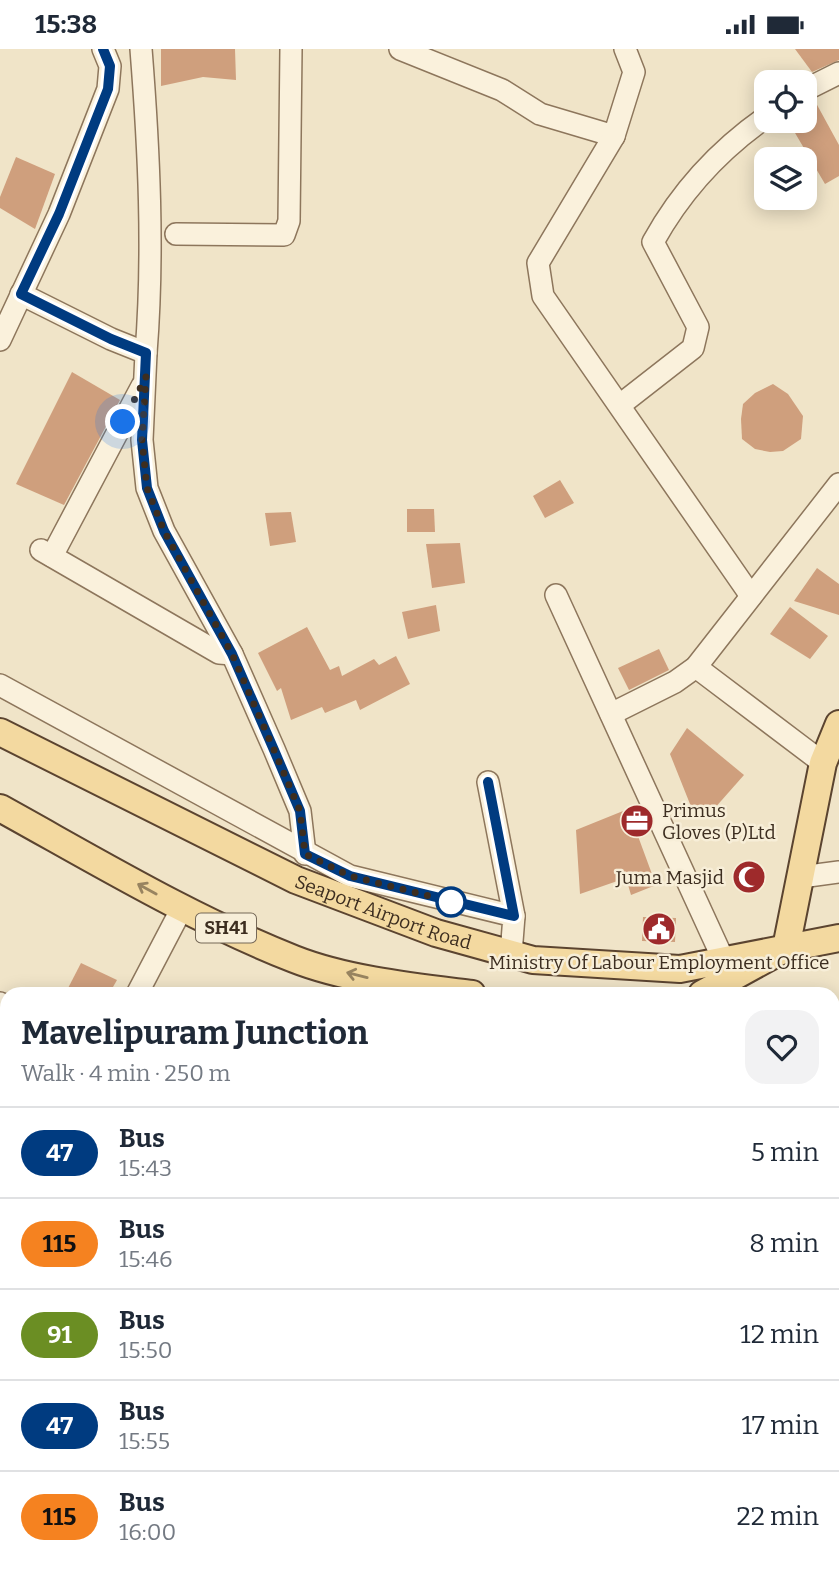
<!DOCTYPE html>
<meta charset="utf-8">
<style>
:root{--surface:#fff;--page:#f2f2f3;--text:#1f2937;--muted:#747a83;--line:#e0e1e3}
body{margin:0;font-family:Bitter,serif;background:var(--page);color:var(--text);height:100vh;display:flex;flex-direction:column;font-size:26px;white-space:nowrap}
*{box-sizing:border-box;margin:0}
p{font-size:23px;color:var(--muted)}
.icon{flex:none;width:38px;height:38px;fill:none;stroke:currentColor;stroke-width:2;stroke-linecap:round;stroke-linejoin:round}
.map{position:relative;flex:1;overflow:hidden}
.details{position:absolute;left:0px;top:938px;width:840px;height:588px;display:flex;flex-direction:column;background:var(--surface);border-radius:21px 21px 0 0;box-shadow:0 4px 18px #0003}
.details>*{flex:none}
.badge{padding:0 14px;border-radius:23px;font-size:24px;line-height:46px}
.tools{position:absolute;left:754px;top:21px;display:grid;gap:14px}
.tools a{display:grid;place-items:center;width:63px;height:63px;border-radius:14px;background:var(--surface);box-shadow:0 4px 18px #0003;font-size:35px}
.you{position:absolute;width:35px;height:35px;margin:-18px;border:5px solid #fff;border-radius:50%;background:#1a73e8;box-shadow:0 0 0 10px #1a73e833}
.map>.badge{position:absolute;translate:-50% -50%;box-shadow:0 0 0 4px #fff}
.round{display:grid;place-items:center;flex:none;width:74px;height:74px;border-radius:21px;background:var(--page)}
.overview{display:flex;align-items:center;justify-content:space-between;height:119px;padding:0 21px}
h1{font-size:33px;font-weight:700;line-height:52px}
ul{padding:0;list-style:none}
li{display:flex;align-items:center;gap:21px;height:91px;padding:0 21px;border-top:2px solid var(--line)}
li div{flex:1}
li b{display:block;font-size:26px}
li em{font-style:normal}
li .badge{min-width:77px;font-weight:700;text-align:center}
.status{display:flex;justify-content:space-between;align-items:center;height:49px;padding:0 35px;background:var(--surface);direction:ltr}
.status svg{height:19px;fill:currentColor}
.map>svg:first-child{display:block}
</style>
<div class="status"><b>15:38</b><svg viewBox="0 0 49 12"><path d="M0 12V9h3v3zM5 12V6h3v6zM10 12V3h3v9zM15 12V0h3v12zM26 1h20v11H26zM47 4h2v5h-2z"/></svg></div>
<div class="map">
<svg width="839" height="1526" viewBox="0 0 839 1526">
<rect width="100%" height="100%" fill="#f0e4c8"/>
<g fill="#cf9f7d">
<path d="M161 0H235L236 31 203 28 161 37Z"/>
<path d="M795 0H839V11L812 23Z"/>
<path d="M816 54 839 96V127L825 135 788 72H805V60Z"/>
<path d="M16 108 55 125 35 180 0 159V148Z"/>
<path d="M72 323 120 351 64 456 16 435Z"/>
<path d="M773 335 788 345 803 367 801 390 783 402 770 403 755 400 742 390 741 370 743 355 755 344Z"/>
<path d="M560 431 574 454 545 469 533 447Z"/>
<path d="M407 460H434L435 483H407Z"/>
<path d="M291 463 296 493 270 497 265 464Z"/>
<path d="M460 494 465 534 432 539 426 495Z"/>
<path d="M817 519 839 535V566L794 552Z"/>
<path d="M436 556 440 582 408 590 402 563Z"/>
<path d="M790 558 828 587 810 610 770 585Z"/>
<path d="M307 578 330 621 339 617 342 627 374 610 379 616 396 607 410 635 360 661 356 651 325 664 322 658 291 671 281 639 277 642 258 604Z"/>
<path d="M659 600 669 621 629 641 618 619Z"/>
<path d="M687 679 744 726 706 769 692 760 670 705Z"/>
<path d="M628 760 656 836 631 846 626 829 580 845 576 781Z"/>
<path d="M643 868 676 869 675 893 642 892Z"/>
<path d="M81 914 117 931 109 945H65Z"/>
</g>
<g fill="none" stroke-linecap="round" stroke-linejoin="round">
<defs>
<g id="minor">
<path d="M141 0C149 101 154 203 146 304"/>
<path d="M400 0 502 41 540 65 614 87"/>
<path d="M625 0 634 23 614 87 538 214 543 247 751 547"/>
<path d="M805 41 839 24"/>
<path d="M176 185 284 186 289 172 291 0"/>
<path d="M21 245 111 290 146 304 142 391 147 439 164 482 232 605 274 700 300 762 305 805"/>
<path d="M0 291 59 165 108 40 110 17 103 0"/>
<path d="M620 356 693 299 698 278 653 193C681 142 719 101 766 68"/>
<path d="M41 501 219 604 232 605"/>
<path d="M52 507 142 337"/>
<path d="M556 546 724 912"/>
<path d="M696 618 823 714"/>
<path d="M0 636 350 827 514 867 511 905"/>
<path d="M611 665 675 633 696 618 839 435"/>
<path d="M488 733 514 867"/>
<path d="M801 828 839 823"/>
<path d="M137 945 182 859"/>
<path d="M0 954 7 958"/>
<path d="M0 1118 7 1121"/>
<path d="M833 1266 839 1276"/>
<path d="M833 1362 839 1358"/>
<path d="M0 1452 7 1455"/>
<path d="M241 1519 291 1526"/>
<path d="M612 1519 615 1526"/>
<path d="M817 1519 822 1526"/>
<path d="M678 1526 709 1519"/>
</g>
<g id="major">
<path id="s1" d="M0 683 296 831 436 884 533 911 680 920 839 889"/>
<path d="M0 759C96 812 192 870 294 910 347 931 416 938 472 945"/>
<path d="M702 945 786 899 823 714 839 675"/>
</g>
</defs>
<use href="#minor" stroke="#8d765c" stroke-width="24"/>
<use href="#major" stroke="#5b4430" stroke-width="30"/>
<use href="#minor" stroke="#faf1dc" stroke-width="21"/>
<use href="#major" stroke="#f3d9a0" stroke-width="26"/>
</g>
<defs><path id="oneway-shaft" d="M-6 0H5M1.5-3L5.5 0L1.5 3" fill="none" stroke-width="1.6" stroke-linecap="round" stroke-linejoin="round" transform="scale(1.75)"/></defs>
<g stroke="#988460">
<use href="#oneway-shaft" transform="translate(147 840) rotate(-151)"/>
<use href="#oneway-shaft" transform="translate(357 926) rotate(-166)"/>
</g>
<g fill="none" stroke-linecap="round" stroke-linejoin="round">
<defs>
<path id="line" d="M103 0 110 17 108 40 59 165 21 245 111 290 146 304 142 391 147 439 164 482 232 605 274 701 300 762 305 805 350 827 514 867 488 733"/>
</defs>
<use href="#line" stroke="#fff" stroke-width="16"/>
<use href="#line" stroke="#003b80" stroke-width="10"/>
<path stroke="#3d2e20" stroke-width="7" stroke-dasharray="0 12.6" d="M123 373 146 328 142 391 147 439 164 482 232 605 274 701 300 762 305 805 350 827 457 854 451 853"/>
</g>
<defs>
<symbol id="office-disc" viewBox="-11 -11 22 22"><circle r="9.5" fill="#9e2a2b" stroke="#f7eed8"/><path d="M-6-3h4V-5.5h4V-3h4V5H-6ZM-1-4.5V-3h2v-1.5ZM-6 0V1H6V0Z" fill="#fff"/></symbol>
<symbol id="mosque-disc" viewBox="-11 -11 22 22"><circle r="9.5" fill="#9e2a2b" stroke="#f7eed8"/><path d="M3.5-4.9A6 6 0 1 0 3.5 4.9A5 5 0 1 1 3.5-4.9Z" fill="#fff"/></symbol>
<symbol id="civic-disc" viewBox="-11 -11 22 22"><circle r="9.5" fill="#9e2a2b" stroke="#f7eed8"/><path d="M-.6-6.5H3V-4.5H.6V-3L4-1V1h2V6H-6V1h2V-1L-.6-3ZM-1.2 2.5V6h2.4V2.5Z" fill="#fff"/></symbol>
</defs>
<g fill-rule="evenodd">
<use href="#office-disc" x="618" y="753" width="38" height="38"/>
<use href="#mosque-disc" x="730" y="809" width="38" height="38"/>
<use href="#civic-disc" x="640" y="861" width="38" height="38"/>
</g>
<circle fill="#fff" stroke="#003b80" stroke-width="3.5" cx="451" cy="853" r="14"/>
<g text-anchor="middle" stroke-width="5" stroke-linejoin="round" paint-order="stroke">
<rect fill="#f7eed8" stroke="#756857" stroke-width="2" x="196" y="864.5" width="60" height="29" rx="5"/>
<g font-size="18" font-weight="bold" fill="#3d2e20">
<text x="226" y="885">SH41</text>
</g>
<g font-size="19" fill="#3d2e20" stroke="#f7eed8" text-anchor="start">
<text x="662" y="768">Primus<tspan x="662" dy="22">Gloves (P)Ltd</tspan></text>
<text x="724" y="835" text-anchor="end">Juma Masjid</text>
<text x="659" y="920" text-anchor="middle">Ministry Of Labour Employment Office</text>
</g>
<g font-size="19" fill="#3d2e20" stroke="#f7eed8">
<text dy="7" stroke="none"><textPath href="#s1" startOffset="424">Seaport Airport Road</textPath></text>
</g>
</g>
</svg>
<div class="tools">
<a><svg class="icon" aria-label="locate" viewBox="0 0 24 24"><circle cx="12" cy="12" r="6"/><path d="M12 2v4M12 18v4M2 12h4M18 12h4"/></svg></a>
<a><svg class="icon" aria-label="layers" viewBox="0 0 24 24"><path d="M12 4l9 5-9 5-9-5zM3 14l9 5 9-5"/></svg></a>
</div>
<div class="you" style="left:123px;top:373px"></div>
<section class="details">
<div class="overview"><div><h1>Mavelipuram Junction</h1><p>Walk · 4 min · 250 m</p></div><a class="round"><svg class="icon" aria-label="heart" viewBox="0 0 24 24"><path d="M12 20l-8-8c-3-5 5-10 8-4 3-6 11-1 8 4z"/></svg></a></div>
<ul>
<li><span class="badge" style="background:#003b80;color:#fff">47</span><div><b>Bus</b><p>15:43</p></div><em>5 min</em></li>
<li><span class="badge" style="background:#f58220;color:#111">115</span><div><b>Bus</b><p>15:46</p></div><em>8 min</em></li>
<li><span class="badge" style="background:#6b8e23;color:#fff">91</span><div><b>Bus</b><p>15:50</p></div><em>12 min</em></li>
<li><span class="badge" style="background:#003b80;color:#fff">47</span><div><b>Bus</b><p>15:55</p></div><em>17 min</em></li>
<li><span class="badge" style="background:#f58220;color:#111">115</span><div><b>Bus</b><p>16:00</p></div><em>22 min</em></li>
</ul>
</section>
</div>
